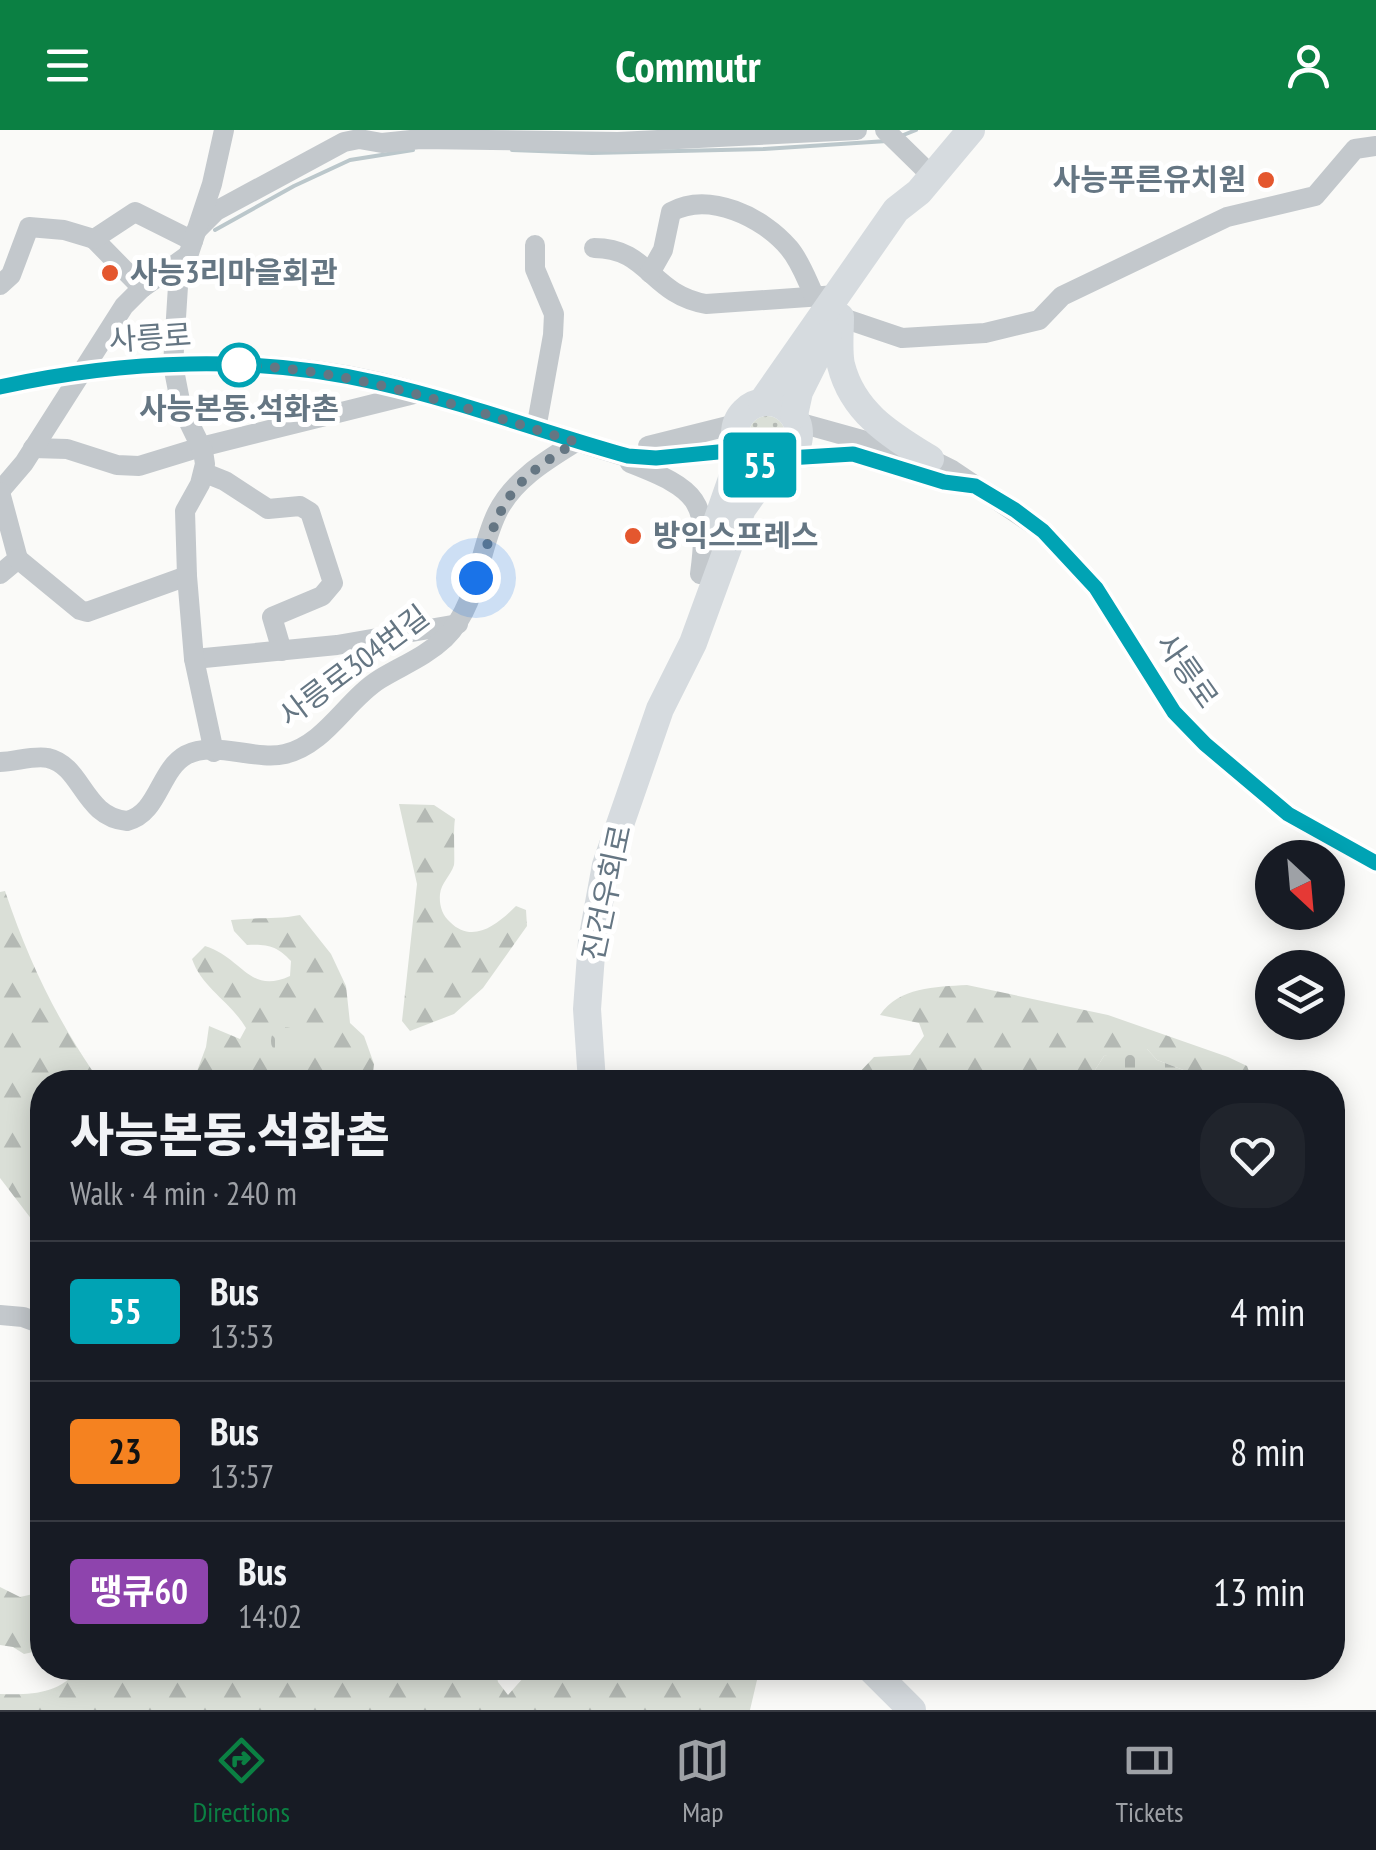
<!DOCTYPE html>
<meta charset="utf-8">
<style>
:root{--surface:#171b24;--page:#20242c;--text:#f1f3f6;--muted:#9ea1a6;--line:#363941;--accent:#0b8043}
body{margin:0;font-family:"PT Sans Narrow","Noto Sans KR",sans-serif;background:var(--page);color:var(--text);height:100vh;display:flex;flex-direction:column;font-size:38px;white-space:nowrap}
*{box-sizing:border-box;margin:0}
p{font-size:32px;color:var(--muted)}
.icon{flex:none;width:55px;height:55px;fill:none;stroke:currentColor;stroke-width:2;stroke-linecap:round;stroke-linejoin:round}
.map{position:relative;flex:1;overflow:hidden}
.side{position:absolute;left:30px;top:940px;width:1315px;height:610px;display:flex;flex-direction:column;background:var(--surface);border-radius:40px;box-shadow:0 5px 25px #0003}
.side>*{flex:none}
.badge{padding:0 20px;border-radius:8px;font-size:35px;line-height:65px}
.needle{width:65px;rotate:154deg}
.fabs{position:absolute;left:1255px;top:710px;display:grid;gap:20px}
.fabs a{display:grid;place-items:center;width:90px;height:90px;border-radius:50%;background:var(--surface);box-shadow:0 5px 25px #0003;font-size:50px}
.you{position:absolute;width:50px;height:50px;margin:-25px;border:8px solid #fff;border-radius:50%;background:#1a73e8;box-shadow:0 0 0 15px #1a73e833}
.map>.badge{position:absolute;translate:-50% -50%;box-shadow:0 0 0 5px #fff}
.round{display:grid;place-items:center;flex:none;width:105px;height:105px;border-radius:40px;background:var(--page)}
.overview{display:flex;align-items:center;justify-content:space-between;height:170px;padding:0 40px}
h1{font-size:48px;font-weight:800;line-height:75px}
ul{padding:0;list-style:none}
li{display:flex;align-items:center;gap:30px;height:140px;padding:0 40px;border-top:2px solid var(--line)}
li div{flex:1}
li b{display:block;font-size:38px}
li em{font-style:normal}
li .badge{min-width:110px;font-weight:700;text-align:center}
header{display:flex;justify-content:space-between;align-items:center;height:130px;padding:0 40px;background:var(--accent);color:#fff;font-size:45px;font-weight:800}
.tabs{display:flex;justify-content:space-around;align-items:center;height:140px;border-top:2px solid var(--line);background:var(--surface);font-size:28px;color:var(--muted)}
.tabs a{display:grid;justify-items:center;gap:5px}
.tabs .selected{color:var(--accent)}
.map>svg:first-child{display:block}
</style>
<header><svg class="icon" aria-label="menu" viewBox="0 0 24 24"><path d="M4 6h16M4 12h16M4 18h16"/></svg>Commutr<svg class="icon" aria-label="person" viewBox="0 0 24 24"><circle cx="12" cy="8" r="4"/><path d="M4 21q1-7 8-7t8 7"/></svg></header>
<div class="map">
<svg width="1376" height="1580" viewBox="0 0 1376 1580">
<defs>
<pattern id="grass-dots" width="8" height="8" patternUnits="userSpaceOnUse" patternTransform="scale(2.5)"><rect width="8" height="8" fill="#dadfd7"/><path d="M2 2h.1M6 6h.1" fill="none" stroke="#b4b9b4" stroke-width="1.8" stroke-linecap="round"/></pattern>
<pattern id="forest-firs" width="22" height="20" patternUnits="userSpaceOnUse" patternTransform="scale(2.5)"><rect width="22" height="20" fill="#dadfd7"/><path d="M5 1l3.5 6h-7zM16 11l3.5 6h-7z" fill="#b4b9b4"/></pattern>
<pattern id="cemetery-stones" width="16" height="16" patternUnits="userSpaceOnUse" patternTransform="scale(2.5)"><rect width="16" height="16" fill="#dadfd7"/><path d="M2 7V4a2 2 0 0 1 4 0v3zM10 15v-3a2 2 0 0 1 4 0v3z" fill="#b4b9b4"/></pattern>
</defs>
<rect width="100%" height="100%" fill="#fafaf8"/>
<circle fill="url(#grass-dots)" cx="767" cy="304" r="18"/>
<g fill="url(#forest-firs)">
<path d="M399 674 434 675 455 689C453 700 455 729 454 735 451 745 441 753 440 764 439 775 442 785 450 792 473 815 498 794 516 776L526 780 527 796 483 858 454 884 410 901 402 891 417 754Z"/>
<path d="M5 761C30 835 56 888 100 952H42V1103L0 1048V762Z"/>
<path d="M300 785 331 824 346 856 350 893 364 906 374 934 372 952H193L206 917 209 896 240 909 246 898C230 871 202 858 192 829L205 816C243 828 249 865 290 846L291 831C277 816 268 814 247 815L234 801 231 790C255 787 275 790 300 785Z"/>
<path d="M967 855 1108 885 1228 927 1247 936 1253 952H1197L1194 944 1157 930 1147 919 1104 926 1095 940 1100 952H859L858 944 874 927 910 925 924 906 919 893 880 885C899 857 935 857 967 855Z"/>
<path d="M0 1457 20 1467 42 1462V1520L24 1524 13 1517 0 1515Z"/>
<path d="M80 1538H495L498 1552 508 1565 532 1538H636L638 1549 676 1545 677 1538H769L757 1550 750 1580H0V1564C33 1565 59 1564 80 1538Z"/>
</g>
<g fill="url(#cemetery-stones)">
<circle cx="285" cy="911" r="14"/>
<path d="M1133 916 1147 919 1157 930 1194 944 1197 952H1100L1095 940 1104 926Z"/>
</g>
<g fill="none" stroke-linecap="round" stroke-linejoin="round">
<g stroke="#bbc7cb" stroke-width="4">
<path d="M901 6 916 0"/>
<path d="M512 20 592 23 764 19 887 11"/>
<path d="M215 100 294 56 350 30 413 20"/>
</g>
<g stroke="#c3c8cc" stroke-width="20">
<path d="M885 0 932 46"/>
<path d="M196 101 216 81 344 12 359 9 382 13 420 9 618 12 857 0"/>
<path d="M94 109 142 158"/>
<path d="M535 115V139L554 184 553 205 536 299"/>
<path d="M594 118C649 118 650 164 706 174L837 165"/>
<path d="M650 143 663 120 671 82C709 61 763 87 789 118 801 132 807 151 815 167"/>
<path d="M0 155 11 145 29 97 64 100 94 109 135 82 193 111"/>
<path d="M840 187 902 208 985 203 1039 190 1062 166 1227 87 1315 66 1355 19 1376 16"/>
<path d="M0 257C122 230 256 224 379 252 463 272 545 303 627 327L656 328 739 320"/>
<path d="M797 292 930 329 952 340 1043 401 1096 458 1174 582 1205 614 1288 684 1376 733"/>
<path d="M648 316 736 294"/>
<path d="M33 318 67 319 117 335 139 336 201 317 414 264"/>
<path d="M789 329 853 324 944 351 968 355"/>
<path d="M630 333C697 359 710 370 700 444"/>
<path d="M205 343 225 351 268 379 300 376 310 382 333 453 322 466 272 487 282 521"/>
<path d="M0 361 24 333 124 176 142 158 187 126"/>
<path d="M0 362 18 429 0 444"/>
<path d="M18 429 80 480 87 482 187 446"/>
<path d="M194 529 337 515 458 494"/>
<path d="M214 622 194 529 187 446 185 381 200 354 205 334 203 321 181 276 173 235 178 156 212 54 224 0"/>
<path d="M0 632C15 632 33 625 48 628 83 636 83 687 127 691 159 683 159 640 186 625 214 610 255 631 285 624 326 614 346 570 380 549 403 535 425 527 445 508 479 474 477 424 497 383 513 350 547 330 576 312"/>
<path d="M0 1185 23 1187 42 1194"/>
</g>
<g stroke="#d6dbdf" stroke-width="28">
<path d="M840 187C840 202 838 221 841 235 853 283 891 305 930 329"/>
<circle cx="767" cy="304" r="32"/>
<path d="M762 272 896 80 919 62 971 0"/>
<path d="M794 285 799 262 828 204"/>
<path d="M712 406 741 323"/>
<path d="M592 952 587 879 592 811 606 735 660 579 693 513 742 379 773 335"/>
<path d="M870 1538 912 1580"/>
</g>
</g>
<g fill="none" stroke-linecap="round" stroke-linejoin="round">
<defs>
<path id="line" d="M0 257C122 230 256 224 379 253 463 272 545 303 628 326L656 328 739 320 755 334 766 336 788 328 853 324 944 352 975 356 1015 380 1043 401 1096 458 1174 582 1205 614 1288 684 1376 733"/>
</defs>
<use href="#line" stroke="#fff" stroke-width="22"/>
<use href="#line" stroke="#00a3b4" stroke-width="15"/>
<path stroke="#657683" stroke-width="10" stroke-dasharray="0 18" d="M239 235C352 239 466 278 576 312 505 356 502 370 476 448"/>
</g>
<g fill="#e4572e" stroke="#fff" stroke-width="4">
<circle cx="1266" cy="50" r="10"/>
<circle cx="110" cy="143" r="10"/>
<circle cx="633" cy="406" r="10"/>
</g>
<circle fill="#fff" stroke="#00a3b4" stroke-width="5" cx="239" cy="235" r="20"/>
<g text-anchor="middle" stroke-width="10" stroke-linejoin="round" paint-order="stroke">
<g font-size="30" font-weight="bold" fill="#657683" stroke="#fff" text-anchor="start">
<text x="1246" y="60" text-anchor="end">사능푸른유치원</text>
<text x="130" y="153">사능3리마을회관</text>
<text x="653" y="416">방익스프레스</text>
</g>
<g font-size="30" fill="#657683" stroke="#fff">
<text transform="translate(150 208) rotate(-4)" y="10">사릉로</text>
<text transform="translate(354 536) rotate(-37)" y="10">사릉로304번길</text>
<text transform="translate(1187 541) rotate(55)" y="10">사릉로</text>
<text transform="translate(607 763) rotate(-78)" y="10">진건우회로</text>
</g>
<g font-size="30" font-weight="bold" fill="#657683" stroke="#fff">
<text x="239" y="289">사능본동.석화촌</text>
</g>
</g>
</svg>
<div class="fabs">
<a><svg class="needle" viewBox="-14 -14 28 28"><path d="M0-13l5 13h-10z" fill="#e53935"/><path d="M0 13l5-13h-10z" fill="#9ea1a6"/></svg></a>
<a><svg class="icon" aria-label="layers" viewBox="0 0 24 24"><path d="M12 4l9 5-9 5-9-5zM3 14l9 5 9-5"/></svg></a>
</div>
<div class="you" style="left:476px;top:448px"></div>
<b class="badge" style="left:760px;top:335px;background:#00a3b4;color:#fff">55</b>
<section class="side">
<div class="overview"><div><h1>사능본동.석화촌</h1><p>Walk · 4 min · 240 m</p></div><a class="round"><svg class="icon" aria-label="heart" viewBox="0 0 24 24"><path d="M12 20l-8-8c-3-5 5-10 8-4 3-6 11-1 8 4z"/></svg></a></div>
<ul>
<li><span class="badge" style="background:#00a3b4;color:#fff">55</span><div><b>Bus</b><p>13:53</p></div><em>4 min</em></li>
<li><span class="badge" style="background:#f58220;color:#111">23</span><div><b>Bus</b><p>13:57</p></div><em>8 min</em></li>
<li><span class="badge" style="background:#8e44ad;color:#fff">땡큐60</span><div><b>Bus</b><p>14:02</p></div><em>13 min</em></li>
</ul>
</section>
</div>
<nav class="tabs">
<a class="selected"><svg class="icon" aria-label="directions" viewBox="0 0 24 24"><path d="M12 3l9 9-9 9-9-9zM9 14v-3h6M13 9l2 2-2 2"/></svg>Directions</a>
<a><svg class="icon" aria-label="map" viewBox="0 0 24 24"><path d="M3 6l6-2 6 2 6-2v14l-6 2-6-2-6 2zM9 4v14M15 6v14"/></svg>Map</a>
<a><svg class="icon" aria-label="tickets" viewBox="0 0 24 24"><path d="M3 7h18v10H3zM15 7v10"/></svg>Tickets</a>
</nav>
